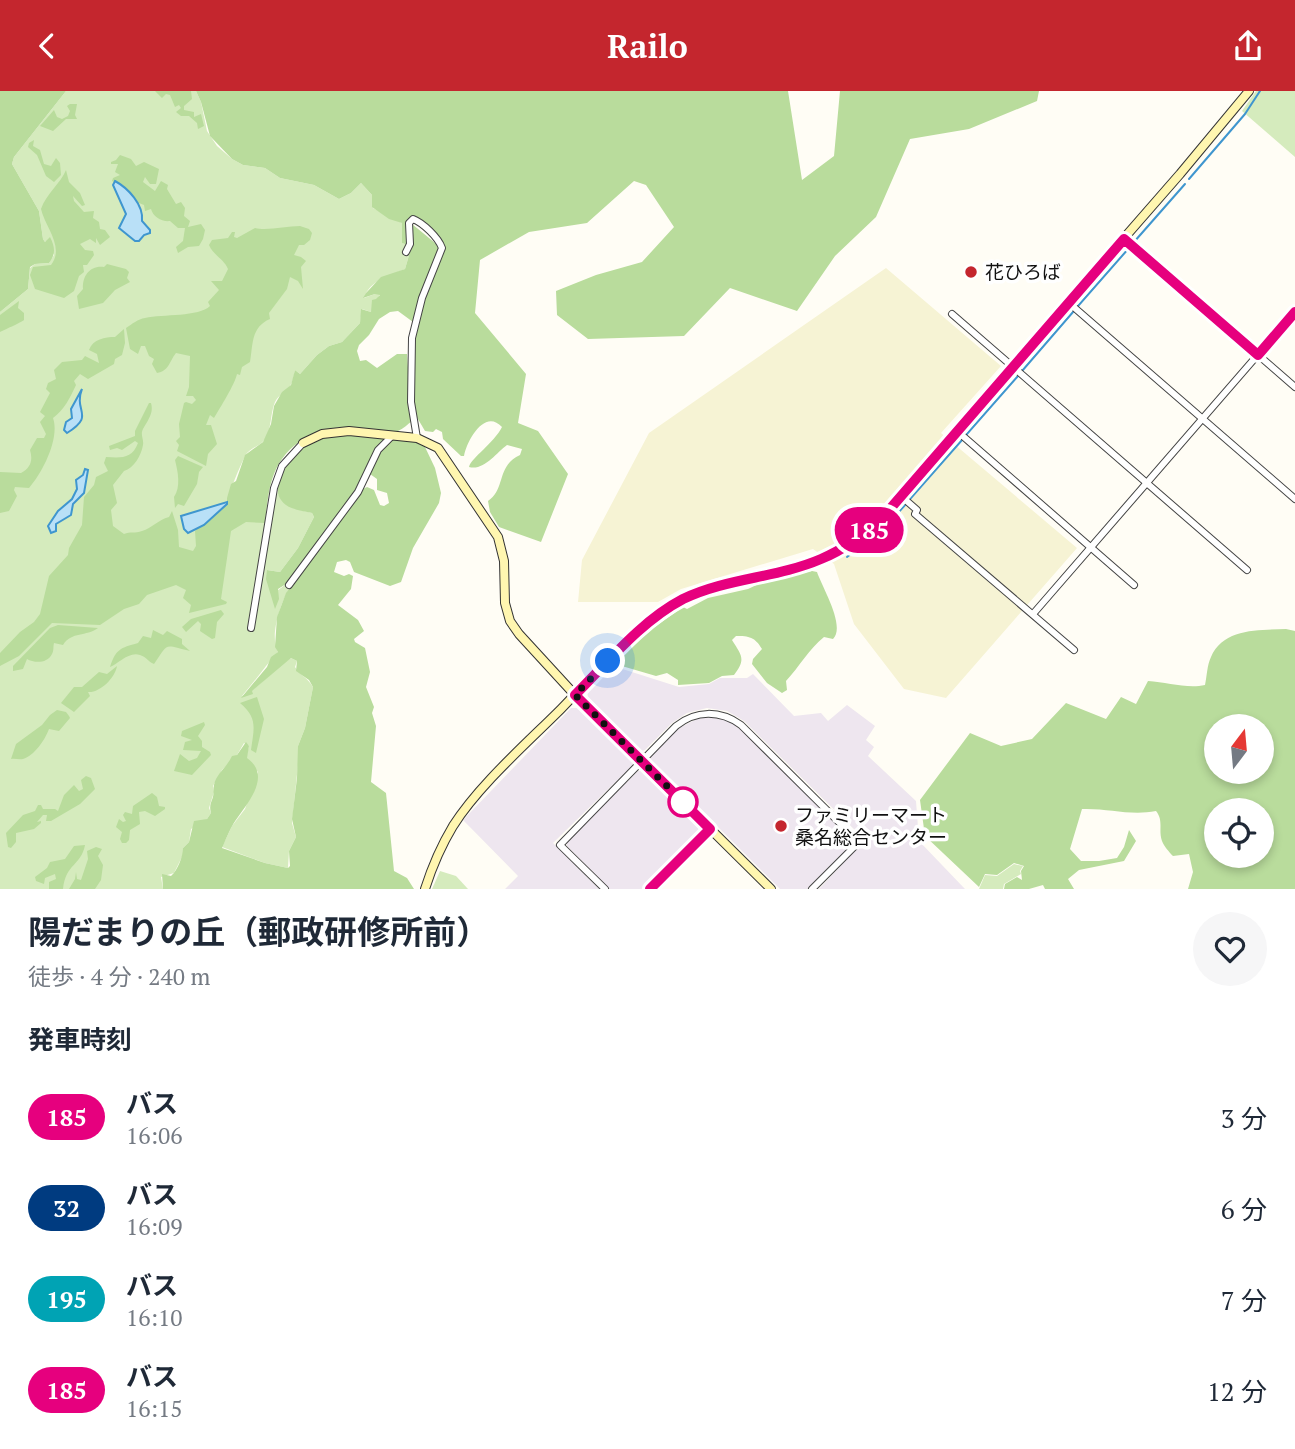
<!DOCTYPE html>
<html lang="ja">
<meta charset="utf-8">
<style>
:root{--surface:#fff;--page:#f6f6f7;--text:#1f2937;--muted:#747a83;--accent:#c4262e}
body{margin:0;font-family:"PT Serif","Noto Sans JP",serif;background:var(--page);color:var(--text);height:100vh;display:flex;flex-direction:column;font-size:26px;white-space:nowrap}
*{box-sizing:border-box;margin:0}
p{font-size:23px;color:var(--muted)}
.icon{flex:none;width:38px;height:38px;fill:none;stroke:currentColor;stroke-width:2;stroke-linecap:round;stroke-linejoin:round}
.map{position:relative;height:798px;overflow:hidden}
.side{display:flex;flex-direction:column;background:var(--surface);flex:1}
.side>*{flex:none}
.badge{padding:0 14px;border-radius:23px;font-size:24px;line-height:46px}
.needle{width:46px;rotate:16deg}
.fabs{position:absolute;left:1204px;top:623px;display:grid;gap:14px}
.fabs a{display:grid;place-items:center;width:70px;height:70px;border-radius:50%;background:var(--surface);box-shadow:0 4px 10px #0003;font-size:35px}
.you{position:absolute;width:35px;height:35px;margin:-18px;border:5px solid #fff;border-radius:50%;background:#1a73e8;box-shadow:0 0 0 10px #1a73e833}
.map>.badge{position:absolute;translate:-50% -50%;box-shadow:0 0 0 4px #fff}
h2{padding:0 28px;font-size:26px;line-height:63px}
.round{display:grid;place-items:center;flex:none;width:74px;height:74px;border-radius:37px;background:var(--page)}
.head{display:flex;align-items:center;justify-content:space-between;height:119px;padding:0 28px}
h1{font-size:33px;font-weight:700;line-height:52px}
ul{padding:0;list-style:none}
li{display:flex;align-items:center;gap:21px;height:91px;padding:0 28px}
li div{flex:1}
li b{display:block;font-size:26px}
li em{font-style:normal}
li .badge{min-width:77px;font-weight:700;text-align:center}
header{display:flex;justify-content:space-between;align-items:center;height:91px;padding:0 28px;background:var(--accent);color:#fff;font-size:32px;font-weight:700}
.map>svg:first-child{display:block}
</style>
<header><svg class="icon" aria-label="back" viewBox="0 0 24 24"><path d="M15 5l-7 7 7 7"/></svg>Railo<svg class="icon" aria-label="share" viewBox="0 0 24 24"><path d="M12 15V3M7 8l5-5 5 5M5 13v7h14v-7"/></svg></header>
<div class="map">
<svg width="1295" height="798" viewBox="0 0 1295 798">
<rect width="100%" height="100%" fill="#fffdf5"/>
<g fill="#eee6ef">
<path d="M613 575 679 596 709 593 720 587H747L753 583 794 625 821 622 828 630 847 614 875 635 866 649 874 656 868 665 916 710 919 750 965 798H819L865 749 744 630 727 620 707 617 687 622 672 632 645 659 641 660 588 606 587 600Z"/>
<path d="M571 617H579L635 672 553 752 599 798H505L518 785 463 729Z"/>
<path d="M701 626 725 628 740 636 853 749 852 753 807 798H780L651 669 650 665 679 637Z"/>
<path d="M638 680H642L700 739V743L646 798H610L567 755V751Z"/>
</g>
<path fill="#f6f3d4" d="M886 177 1001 275 941 342 1077 457 946 607 904 598 854 533 834 473 813 458 681 498 658 511H578L582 469 649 342Z"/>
<g fill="#d5ebbd">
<path d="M66 0H196L201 11 207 40 217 55 232 68 243 74 265 77 280 87 314 94 339 108 351 102 361 92 372 104 373 117 402 132V152L412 154 405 178C389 185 370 189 364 207L375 203H380L371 221 362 218 360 232 342 251 329 255 317 264 300 283 295 279C294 284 293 291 290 295 286 302 279 303 275 311 270 323 272 336 265 348 260 355 253 356 247 362 244 365 227 406 227 411L265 432 248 536 254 539 276 398C282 416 296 418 312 422L314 426 298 457 280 481 267 479 277 500 286 493 290 496C281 511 269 545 278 561 266 574 255 590 242 605 261 596 273 578 291 567L297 570 295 576C300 584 308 587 313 596L305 637 298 655 299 664 292 732 296 746 289 760 288 777 265 772 222 756 232 735 245 718 258 681 246 667 249 655 244 652 237 664 222 679 213 695 214 701 209 717 211 722 207 728 191 738 189 751 183 757V764L174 782 161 786 163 798H0V221L28 198 30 177 35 173 49 172 54 164 47 150 45 151 43 148 39 120 12 73 14 66Z"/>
<path d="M1256 0H1295V66L1242 20Z"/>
<path d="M1014 773 1023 775 1020 780 1021 783 1004 793 1003 798H979L985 784 997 785Z"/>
<path d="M440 780 456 785 468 798H432Z"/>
</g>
<g fill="#b9dc9c" fill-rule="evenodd">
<path d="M0 0H66L14 66 12 73 39 120 43 148 45 151 50 146C55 156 56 163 49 172L35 173 30 176 28 198 0 221Z"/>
<path d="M155 0H191L192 8 184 15V19L194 21V26L201 23 204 35 198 38 197 32 189 25H181L176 21 181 17 179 14 175 16 170 4 166 3 162 7Z"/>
<path d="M196 0H788L802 89 834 65 840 0H1039L1037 10 969 38 910 48 876 126 835 165 797 220 730 197 684 245 588 248 557 224 556 200 596 184 642 171 674 136 646 94 634 90 587 132 529 141 480 169 475 222 526 283 518 332 538 340 568 383 541 451 499 436 490 421 488 410C506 398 496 375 520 364L522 358 507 354C496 362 484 380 469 376 471 367 494 352 502 336 485 317 467 349 464 365H461L443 348 442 341 436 338 433 341 425 340 415 323 414 308V245L424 205 443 157 411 126 408 130V154L402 152V132L389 128 372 116V104L361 92 351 102 339 108 314 94 280 87 265 77 243 74 232 68 210 45 201 11Z"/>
<path d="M70 13H77L75 24 77 28H66L53 40 40 35 54 19 57 26 62 28 68 25 70 20 67 15Z"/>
<path d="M34 49 33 55 40 59 44 73 51 75 56 67 60 72 61 84 54 91 46 85 37 64 28 56 29 52Z"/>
<path d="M120 64 131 68 136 75 144 71 159 78 156 93H150L145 86 143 91 155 100 161 90 168 94 167 98 176 113 181 111 185 117 184 125 190 130 188 136 201 133 205 139 203 148 199 155 188 156 178 162 176 156 183 150 185 137H178L170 130C162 131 153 126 151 118L145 120 144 114 139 112 138 114 126 97 112 90 113 87 120 84 115 81 118 73H111V71L116 69Z"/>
<path d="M66 79 69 91 80 102 85 114 82 115 73 105 74 110 84 121 94 120 93 127 99 131 100 138 105 139 110 146 100 154 96 147V152L90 148 80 153 85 159 93 160 94 164 87 174H83L84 181 79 185 74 200 64 207 35 198 30 184 33 176 51 174C65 156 45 136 41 118 46 103 61 92 66 79Z"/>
<path d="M412 133 440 156 413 231 398 220 390 221 379 228 369 244 359 254 357 260 360 270 366 269 377 277 397 263H407L412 330C408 333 403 338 398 340 385 345 363 337 349 336 317 336 286 352 274 383 268 398 267 416 265 432L246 431 231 440 221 508 227 511 226 513 189 522 191 514 183 507 186 499 176 494 147 504 139 513 124 518 100 534 52 532 19 565 0 575V562L20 541 34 531 40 523 49 485 68 464 69 457 82 434 84 406 94 394 96 386 108 380 104 372 106 366C121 367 132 368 138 352L135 350 122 359 117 357 110 359 109 355 135 345V340L149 312H151C154 322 148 329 143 338 140 344 144 348 143 354 141 365 134 377 124 380L113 394 117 412 111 419 113 435 124 443C130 440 135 443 142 440 152 437 158 429 169 426L172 420 178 439 179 456 193 460 196 455 195 440 227 413V407L231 393 236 390 245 364 263 351 271 333 274 315 282 301 291 294 295 279 300 283 317 264 329 255 342 251 360 232 361 218 371 221 372 209 376 208 380 204 375 203 363 207 366 202 381 186 405 178 412 154 410 134Z"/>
<path d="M300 135 309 138 312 142 310 149 304 154H299L294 164 301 166 306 170 301 176 303 198 298 190 290 186 287 198 269 222 270 228C251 236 253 253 250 271L242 276 240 284 237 283C235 293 220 317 214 327L210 324 206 334H211L217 353 208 363 206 375 177 360 179 354 176 350 180 346 179 333 184 312 186 311 192 313 196 309 193 305H186L189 296 190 265 176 262C169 271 169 280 157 282L152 273 154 268 149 265 145 255H141L138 263 130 258 126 237C132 233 138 228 145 227 163 223 199 226 210 215L208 211 219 199 211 190H222L228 178C224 168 213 164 209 154L212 149 228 147 232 141H235L234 146 237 147 255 137C267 140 286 135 300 135Z"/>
<path d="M107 173 126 178 129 181 127 187 130 191 115 199 103 212 79 218 77 205 83 198C82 184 91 174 104 176Z"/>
<path d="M19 210 18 217 24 222V229C22 231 2 240 0 241V224Z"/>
<path d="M124 238 125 252 122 264 115 268 114 273 88 288 80 283 74 290 76 294C70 307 64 319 53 327 60 347 43 381 29 397L15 396 14 399 17 405 9 420 0 422V381L21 382C31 377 33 369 30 359L37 347H44L46 343 40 331 45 325 40 321 50 302 46 298 48 292 56 288 54 279 62 271 82 269 85 265 99 272 97 263 89 259C93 248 105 246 115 246Z"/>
<path d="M348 343 387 346C369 360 366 383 354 402 335 434 309 463 286 493L278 498 279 508 275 518 266 488 267 479 280 481 298 457 314 426 312 422C304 420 293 419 286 414 264 397 289 365 305 354 318 346 333 344 348 343Z"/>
<path d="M397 347 421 351 425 356 435 377 441 402 439 412 413 457 401 491 390 495 354 481 350 471 346 469 337 471 334 481 344 485 349 483 353 485 351 498 338 514 358 529 364 540 354 548 355 551 365 557 370 581 366 596 374 616 372 622 376 635 371 691 386 702 394 780 407 787 414 798H163L162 783 171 785C178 779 183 765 183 757L189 751 194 730 207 728 211 722C209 715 211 712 213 706 214 702 213 698 214 694 216 683 227 676 232 665L237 664 246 651 249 655 247 667C271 684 250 709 238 726 231 735 227 746 222 757L265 772 288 777 290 775 289 760 296 746 292 728 297 687 298 655 305 637 313 596 309 589 296 580 297 570 291 567 252 600 253 603 241 607 267 576 271 566 278 561 275 556 277 526 286 502 363 398 367 396 374 399 380 414 384 415 389 412 387 402 377 399V388L370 383C375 368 381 354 397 347Z"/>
<path d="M178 365 203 376 199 381 197 393 184 415 178 413 175 417 174 406C181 396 178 381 175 369Z"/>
<path d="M812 480 817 481C822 496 846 535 833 548L824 546C809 558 799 576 786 590L787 599 782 602 767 592 752 573 753 568 762 558C755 546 749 545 736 545L732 549C742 565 746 568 734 584L722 585 709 592 678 594V589L667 582 656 585 615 573 646 542 683 516 687 518 708 507 748 498 765 490Z"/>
<path d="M221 519 224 523 217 531 215 547 212 548 200 540 201 533 198 530 186 541 182 536 191 528Z"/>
<path d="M58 534 98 537C86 546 72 540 63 554L54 552C53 556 54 560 52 563 47 573 34 572 27 568L23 578 13 580V575L50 537Z"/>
<path d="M1286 538 1295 540V798H1188L1193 781 1189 763 1173 765C1169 761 1164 755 1162 750 1158 739 1164 730 1156 720 1130 725 1108 717 1082 718L1070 758 1081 770H1099L1117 767 1124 756 1129 739 1136 750 1124 770 1079 779 1068 788 1074 798H1045L1043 794 1029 798H1004L1005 793 1017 786 1022 789 1021 780 1024 775 1014 772 997 784 985 783 979 796 925 745 920 709 970 642 1001 655 1032 648 1066 612 1106 628 1121 606 1136 613 1148 590C1167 591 1187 598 1205 594 1207 585 1207 574 1211 566 1223 537 1259 539 1286 538ZM1262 635V681H1216V635ZM1262 719V765H1216V719Z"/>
<path d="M153 539 163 544 167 540 182 548V553L190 560C162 553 169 552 154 573 148 571 147 566 140 564 129 560 118 573 110 576 116 558 120 557 138 552L143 545 151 547Z"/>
<path d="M117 575C115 587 100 602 88 601L90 605 74 621 61 612 74 596H82L99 581 107 583Z"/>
<path d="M257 606 264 628 256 662 251 659C254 637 258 627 240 612Z"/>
<path d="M57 619 66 621 69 625 70 627 59 640 49 638C45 649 34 665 23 668 19 669 15 667 11 668L16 653 42 634 50 624Z"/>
<path d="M204 631 205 634 198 645 202 650V656L210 661 211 664 192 684 174 680 180 663 189 670 197 667 201 660 183 659 185 651 192 649 181 645 182 640Z"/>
<path d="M86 685 91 687 95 698 80 713 51 730H46L47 724H43L37 731 41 730V732L34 738 16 742V751L11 757 8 756 6 742 23 724 35 720 38 714H41L43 718H55L58 720 64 704 74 694 79 700 83 698 81 689Z"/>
<path d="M152 702 157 706 159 715 165 716V718L155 725 145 720 139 721 140 733 130 739 129 749 126 752H122L120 748 122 741 116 736 119 728 123 731 126 730 123 724 125 721 132 723 133 715Z"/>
<path d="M85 754C81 775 66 772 63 798H49V791L56 788 55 783 45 787 44 793 36 790 35 786 47 777 50 771 65 768 74 755Z"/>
<path d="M96 756 102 758 98 765 103 774 101 789 95 798H69L75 788 76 781 77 788 81 789 88 768 87 760Z"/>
</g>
<g fill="#b9e0f7" stroke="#3f96cf" stroke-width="2">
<path d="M115 90C128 97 144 114 142 130L150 139V142L144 144 139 150H135L119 137 126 123 113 94Z"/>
<path d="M82 298C73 321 96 324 67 342L64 339 66 331 72 327 71 318Z"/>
<path d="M85 378 88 379 84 402 73 413 71 424 56 433V440L51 442 48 435 58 420 72 408 77 398 76 389 83 384Z"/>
<path d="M227 411V413L204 434 188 442 184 438 181 425Z"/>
</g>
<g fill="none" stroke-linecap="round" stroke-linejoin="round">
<g stroke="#3f96cf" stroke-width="2">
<path d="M1189 88 1245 23 1260 0"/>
<path d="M1134 151 1185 93"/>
<path d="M1078 215 1129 157"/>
<path d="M1022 280 1073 221"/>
<path d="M966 344 1018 285"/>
<path d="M910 408 962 349"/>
<path d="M847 466 884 438 905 414"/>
</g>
<defs>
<g id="street">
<path d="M1124 147 1295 296"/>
<path d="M406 161 410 153 409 132 413 128C423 132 438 146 442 157L422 207 412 247 411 311 417 347"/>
<path d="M1069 212 1295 408"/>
<path d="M952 223 1247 479"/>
<path d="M957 340 1134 494"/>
<path d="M901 405 917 419 915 423 1074 559"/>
<path d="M289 494 358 401 378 359 392 345"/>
<path d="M1033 523 1295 221"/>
<path d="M251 537 274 397 282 375 303 352"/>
<path d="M605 798 560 754 676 635C696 619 720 619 741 634L859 751 812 798"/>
<path d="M650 798 710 738"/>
</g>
<g id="secondary">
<path d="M303 352 322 343 349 340 417 347 438 357 498 446 504 470 505 512 510 530 519 543 575 604 771 798"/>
<path d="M425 798C432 776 441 755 453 735 479 694 526 653 561 618 595 583 640 529 683 508 746 478 814 486 870 438L1180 83 1249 0"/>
</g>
</defs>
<use href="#street" stroke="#444" stroke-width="8"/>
<use href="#secondary" stroke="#333" stroke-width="10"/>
<use href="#street" stroke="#fff" stroke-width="6"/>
<use href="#secondary" stroke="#fff6b0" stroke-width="8"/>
</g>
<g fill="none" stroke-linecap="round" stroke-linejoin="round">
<defs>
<path id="line" d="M650 798 710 738 575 604C608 571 641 530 683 508 726 487 777 487 821 468 845 458 864 444 883 426L1124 148 1258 264 1295 221"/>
</defs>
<use href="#line" stroke="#fff" stroke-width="16"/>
<use href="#line" stroke="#e6007e" stroke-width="10"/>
<path stroke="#111" stroke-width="7" stroke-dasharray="0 12.6" d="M608 570 575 604 683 711"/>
</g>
<g fill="#c4262e" stroke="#fff" stroke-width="2.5">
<circle cx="971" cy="181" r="7"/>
<circle cx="781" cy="735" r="7"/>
</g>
<circle fill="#fff" stroke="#e6007e" stroke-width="3.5" cx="683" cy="711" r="14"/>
<g text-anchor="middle" stroke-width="7" stroke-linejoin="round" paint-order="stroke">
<g font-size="19" fill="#111" stroke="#fff" text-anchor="start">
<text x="985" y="188">花ひろば</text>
<text x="795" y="731">ファミリーマート<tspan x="795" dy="22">桑名総合センター</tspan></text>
</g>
</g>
</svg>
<div class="fabs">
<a><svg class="needle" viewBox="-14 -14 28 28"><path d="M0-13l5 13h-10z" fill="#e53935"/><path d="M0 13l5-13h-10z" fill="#747a83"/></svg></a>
<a><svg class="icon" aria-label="locate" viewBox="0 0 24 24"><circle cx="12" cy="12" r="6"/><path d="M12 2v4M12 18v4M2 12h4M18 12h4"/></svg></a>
</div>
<div class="you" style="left:608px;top:570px"></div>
<b class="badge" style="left:869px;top:439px;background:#e6007e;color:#fff">185</b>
</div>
<section class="side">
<div class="head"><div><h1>陽だまりの丘（郵政研修所前）</h1><p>徒歩 · 4 分 · 240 m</p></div><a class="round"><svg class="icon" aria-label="heart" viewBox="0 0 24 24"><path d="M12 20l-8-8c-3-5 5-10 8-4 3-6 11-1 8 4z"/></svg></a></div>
<h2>発車時刻</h2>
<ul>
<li><span class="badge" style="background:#e6007e;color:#fff">185</span><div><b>バス</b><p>16:06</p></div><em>3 分</em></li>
<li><span class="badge" style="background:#003b80;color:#fff">32</span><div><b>バス</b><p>16:09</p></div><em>6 分</em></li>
<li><span class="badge" style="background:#00a3b4;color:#fff">195</span><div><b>バス</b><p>16:10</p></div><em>7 分</em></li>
<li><span class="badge" style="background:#e6007e;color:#fff">185</span><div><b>バス</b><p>16:15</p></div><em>12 分</em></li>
</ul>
</section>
